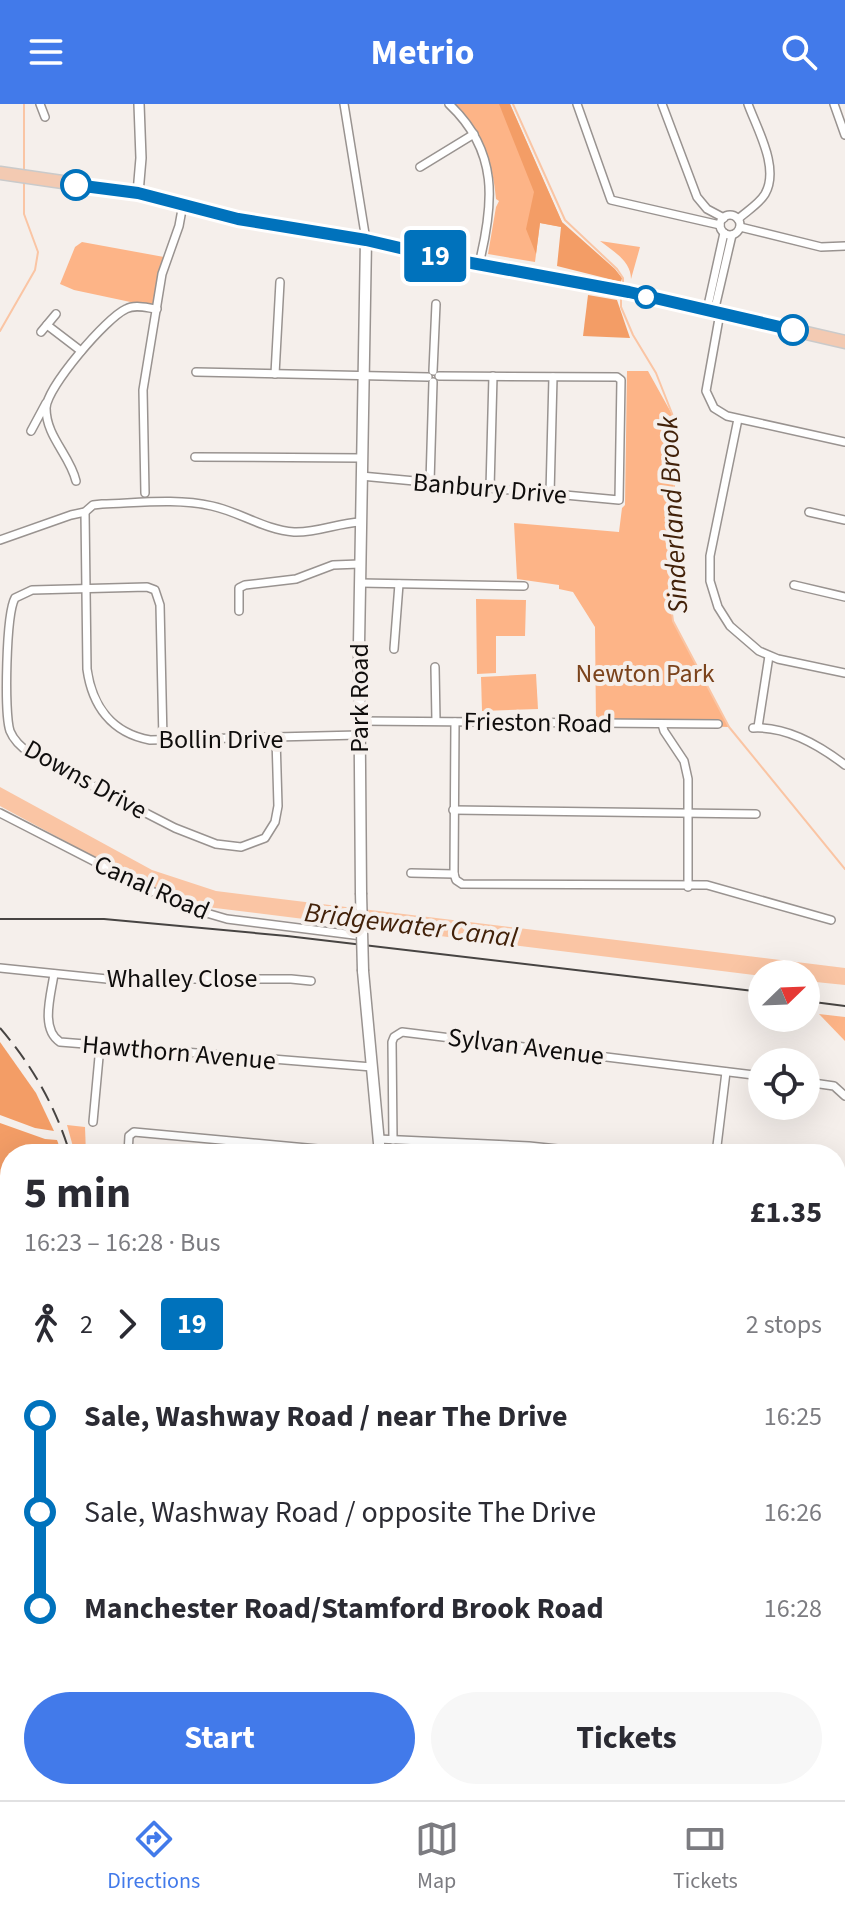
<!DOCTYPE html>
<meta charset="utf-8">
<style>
:root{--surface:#fff;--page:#f7f7f7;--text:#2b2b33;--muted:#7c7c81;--line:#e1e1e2;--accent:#427aea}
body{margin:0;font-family:"Source Sans 3",sans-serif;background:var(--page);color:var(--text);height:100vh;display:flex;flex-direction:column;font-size:30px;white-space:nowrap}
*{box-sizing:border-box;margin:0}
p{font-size:26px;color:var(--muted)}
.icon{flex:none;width:44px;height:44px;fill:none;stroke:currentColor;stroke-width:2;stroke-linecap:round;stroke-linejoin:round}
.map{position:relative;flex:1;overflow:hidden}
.side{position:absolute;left:0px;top:1040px;width:846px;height:656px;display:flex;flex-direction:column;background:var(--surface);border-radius:32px 32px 0 0;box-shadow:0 8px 32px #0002}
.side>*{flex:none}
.badge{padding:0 16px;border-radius:6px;font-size:28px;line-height:52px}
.needle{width:52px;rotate:67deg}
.tools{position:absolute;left:748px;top:856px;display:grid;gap:16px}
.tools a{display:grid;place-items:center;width:72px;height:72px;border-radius:50%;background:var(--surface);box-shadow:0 8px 32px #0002;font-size:40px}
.map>.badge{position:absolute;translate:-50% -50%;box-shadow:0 0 0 4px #fff}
.legs{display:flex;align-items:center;gap:12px;height:88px;padding:0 24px;font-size:26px}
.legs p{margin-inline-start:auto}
.headline{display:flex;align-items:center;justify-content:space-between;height:136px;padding:0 24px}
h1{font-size:44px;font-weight:700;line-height:60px}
.cta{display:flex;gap:16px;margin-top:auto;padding:16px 24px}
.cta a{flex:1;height:92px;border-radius:48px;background:var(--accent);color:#fff;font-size:32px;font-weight:700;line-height:92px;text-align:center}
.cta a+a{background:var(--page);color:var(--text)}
ul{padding:0 24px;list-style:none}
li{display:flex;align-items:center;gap:28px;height:96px;font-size:30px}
li i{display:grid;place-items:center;width:12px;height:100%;margin:0 10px;background:currentColor}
li i::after{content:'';width:20px;height:20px;margin:-10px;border:6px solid;border-radius:50%;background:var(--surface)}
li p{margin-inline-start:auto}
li:first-child i{background:linear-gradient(#0000 50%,currentColor 0)}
li:last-child i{background:linear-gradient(currentColor 50%,#0000 0)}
header{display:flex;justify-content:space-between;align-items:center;height:104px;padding:0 24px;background:var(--accent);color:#fff;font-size:36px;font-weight:700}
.tabs{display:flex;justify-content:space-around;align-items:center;height:112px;border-top:2px solid var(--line);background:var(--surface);font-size:22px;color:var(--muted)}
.tabs a{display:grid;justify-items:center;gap:4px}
.tabs .on{color:var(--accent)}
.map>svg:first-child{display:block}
</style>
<header><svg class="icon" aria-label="menu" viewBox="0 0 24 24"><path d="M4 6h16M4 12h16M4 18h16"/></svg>Metrio<svg class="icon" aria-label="search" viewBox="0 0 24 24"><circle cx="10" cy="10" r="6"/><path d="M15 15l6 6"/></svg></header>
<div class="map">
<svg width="845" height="1696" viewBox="0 0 845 1696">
<rect width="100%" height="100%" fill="#f5efeb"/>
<g fill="#fdb487">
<path d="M453 0H510L562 118V123L540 119 535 158 488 150 496 103 499 97 496 95C493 57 481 27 453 0Z"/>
<path d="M600 137 640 143 631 175C631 157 613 147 600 137Z"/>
<path d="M82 138 164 153 154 203 74 186 60 180 75 143Z"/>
<path d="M627 267H648L673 312 675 362 669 485 673 517 729 623 596 619 595 523 573 488 559 485V481L517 475 514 419 619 428 622 404 625 401Z"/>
<path d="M476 495 526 496 525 532H496V569L477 570Z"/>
<path d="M536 570 538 605 482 607 481 573Z"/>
<path d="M819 910 845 913V937Z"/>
<path d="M67 1021 85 1023 86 1050H75Z"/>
<path d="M0 1382H7L10 1392V1451L0 1458Z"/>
</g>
<g fill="#f39d66">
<path d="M499 0H510L562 118 615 165 622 174 621 178 557 162 561 123 540 119 536 150 526 125 534 88Z"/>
<path d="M588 191 617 196 630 234 583 232Z"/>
<path d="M0 938 36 989 54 1027 35 1024 0 1011Z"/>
<path d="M0 1019 45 1035 57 1036 62 1050H10V1120L0 1088Z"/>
<path d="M0 1155 10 1180V1203C0 1192 0 1172 0 1155Z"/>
</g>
<path fill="#fac5a4" d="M0 683 152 766 216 787 845 864V881L806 877V870L762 872 207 803 154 785 0 702Z"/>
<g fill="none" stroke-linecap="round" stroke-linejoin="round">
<g stroke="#fac5a4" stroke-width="2">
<path d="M24 0V66"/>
<path d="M513 0 565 116 617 165 623 174V181"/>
<path d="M621 191V203L633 231 656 269 673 312 675 362 669 485 673 517 729 623 845 765"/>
<path d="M0 227 35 166 38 148 24 110V77"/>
</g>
<defs>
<g id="minor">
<path d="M40 0 45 13"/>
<path d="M344 0 366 136"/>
<path d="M449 0C499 47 494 99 479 160"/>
<path d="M577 0 611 96 720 121"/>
<path d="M662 0 697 93 707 105 724 114"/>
<path d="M834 0 845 31"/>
<path d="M420 63 474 30"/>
<circle cx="730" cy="121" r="10"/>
<path d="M738 115C747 107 759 100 765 90 780 64 757 25 748 0"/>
<path d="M740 123 821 143 845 142"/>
<path d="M707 206 724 129"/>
<path d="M714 208 732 131"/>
<path d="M720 209 706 287 714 304 727 312 845 338"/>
<path d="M47 221 81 247"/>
<path d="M41 228 56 210"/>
<path d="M433 267 436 200"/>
<path d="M196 268 428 273"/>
<path d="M275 270 280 178"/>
<path d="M738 315 710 452V477L718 503 730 522 759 547 778 555 845 569"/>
<path d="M31 327 46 299"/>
<path d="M195 353 361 354"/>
<path d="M361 372 619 396 621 276 617 273 439 272"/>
<path d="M76 377C70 351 46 333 46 304 47 283 106 214 126 205 135 200 147 204 157 205"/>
<path d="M430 378 433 278"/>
<path d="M490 384 493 272"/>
<path d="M145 389 143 286 162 170 179 122 183 100"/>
<path d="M550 390 553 273"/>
<path d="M85 408 87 565C92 601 111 629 150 636L359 631"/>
<path d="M809 408 845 416"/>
<path d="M0 436 71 411 85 408 93 401 102 400C138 399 177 394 212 402 240 408 265 426 294 428 317 429 338 419 360 418"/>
<path d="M360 479 524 482"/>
<path d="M794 481 845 493"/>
<path d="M239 507V484L245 481 296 475 333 461 360 460"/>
<path d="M394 545 399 480"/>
<path d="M435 563 436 617"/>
<path d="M359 617 718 620"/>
<path d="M662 620 664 627 684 657 688 675V783"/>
<path d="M758 623 769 552"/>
<path d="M753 624C787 622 819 641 845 661"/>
<path d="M163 636 160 501 155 486 147 483 32 486 15 494C6 510 4 609 10 627 14 637 22 644 31 650L175 724 216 740 241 743 265 734 275 718 278 702 276 634"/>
<path d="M453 706 756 710"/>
<path d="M0 709 179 801 227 815 362 832"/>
<path d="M411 769 454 770"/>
<path d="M454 770 456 776 462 780 707 781 831 816"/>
<path d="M454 770 455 618"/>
<path d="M0 864 107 875H291L311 877"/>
<path d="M54 870C51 891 40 925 60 938L372 963"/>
<path d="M806 978 834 982 845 992"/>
<path d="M93 1018 100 942"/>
<path d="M378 1035 529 1042 605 1050"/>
<path d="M393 1036 392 938 394 933 402 928 762 972"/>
<path d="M128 1050 129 1032 134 1028 371 1050"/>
<path d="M716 1050 726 968"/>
<path d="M836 1106 845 1116"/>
<path d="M836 1154 845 1145"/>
<path d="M10 1325V1373"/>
<path d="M836 1408 839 1404"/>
<path d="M0 1464 10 1455"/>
<path d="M836 1549 845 1530"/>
<path d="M0 1635 10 1625"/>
<path d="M114 1686 117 1696"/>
<path d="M554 1686 556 1696"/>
<path d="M651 1686V1696"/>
<path d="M694 1686 741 1696"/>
<path d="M447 1696 493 1690"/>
<path d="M595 1696 647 1686"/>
<path d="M767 1696 771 1686"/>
</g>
<g id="tertiary">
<path d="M138 89 141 54 139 0"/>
<path d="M836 1321 845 1322"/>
<path d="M0 1373H10"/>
</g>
<g id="secondary">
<path d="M361 789 359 540 366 136"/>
<path d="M363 867 380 1050"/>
<path d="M414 1686 416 1696"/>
</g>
<path id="trunk" d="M0 69 138 89 238 115 366 136 439 153 629 188 845 238"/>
</defs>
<use href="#minor" stroke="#999390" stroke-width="10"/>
<use href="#tertiary" stroke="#999390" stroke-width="12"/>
<use href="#secondary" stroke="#999390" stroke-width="13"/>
<use href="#trunk" stroke="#cacaca" stroke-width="15"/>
<use href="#minor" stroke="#fff" stroke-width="7"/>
<use href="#tertiary" stroke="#fff" stroke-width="9"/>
<use href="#secondary" stroke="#fff" stroke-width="10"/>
<use href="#trunk" stroke="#f3cab2" stroke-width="12"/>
<g stroke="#474442" stroke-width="2">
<path d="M0 815H104L287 832 762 888"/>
<path d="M806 897 845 902"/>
</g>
<g stroke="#474442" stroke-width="2" stroke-dasharray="16 8" stroke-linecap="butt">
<path d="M0 924C32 961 56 1003 70 1050"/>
<path d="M0 1096 10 1129"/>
<path d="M184 1686 187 1696"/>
</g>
<defs>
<path id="secondary-bridge" d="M361 789 363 867"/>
</defs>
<use href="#secondary-bridge" stroke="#999390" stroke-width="13" stroke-linecap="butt"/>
<use href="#secondary-bridge" stroke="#fff" stroke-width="10"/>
</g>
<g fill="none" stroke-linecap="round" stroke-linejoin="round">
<defs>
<path id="line-1" d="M76 81 138 89 238 115 366 136 439 153 629 188 793 226"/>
</defs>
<use href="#line-1" stroke="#fff" stroke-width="18"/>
<use href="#line-1" stroke="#0072bc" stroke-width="12"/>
</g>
<g fill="#fff" stroke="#0072bc" stroke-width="4">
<circle cx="76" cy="81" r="14"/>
<circle cx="646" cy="193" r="10"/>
<circle cx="793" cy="226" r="14"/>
</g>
<g text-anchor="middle" stroke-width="8" stroke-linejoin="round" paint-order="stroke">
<g font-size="26" fill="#0f0d0c" stroke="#f5efeb">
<text transform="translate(490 384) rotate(5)" y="9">Banbury Drive</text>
<text transform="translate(359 594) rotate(-90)" y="9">Park Road</text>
<text transform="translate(538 618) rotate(1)" y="9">Frieston Road</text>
<text x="221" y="644">Bollin Drive</text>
<text transform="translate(86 675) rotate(29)" y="9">Downs Drive</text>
<text transform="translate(152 783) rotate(24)" y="9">Canal Road</text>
<text x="182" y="883">Whalley Close</text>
<text transform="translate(526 942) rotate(7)" y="9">Sylvan Avenue</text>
<text transform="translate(179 948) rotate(5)" y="9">Hawthorn Avenue</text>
</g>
<g font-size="26" fill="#7b431c" stroke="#f5efeb">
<text x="645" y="578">Newton Park</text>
</g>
<g font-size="28" font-style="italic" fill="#422109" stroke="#f5efeb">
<text transform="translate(672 411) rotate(-93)" y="10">Sinderland Brook</text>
<text transform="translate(411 820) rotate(7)" y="10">Bridgewater Canal</text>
</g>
</g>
</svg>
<div class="tools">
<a><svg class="needle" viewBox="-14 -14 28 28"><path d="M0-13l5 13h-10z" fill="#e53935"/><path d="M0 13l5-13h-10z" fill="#7c7c81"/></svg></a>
<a><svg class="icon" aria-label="locate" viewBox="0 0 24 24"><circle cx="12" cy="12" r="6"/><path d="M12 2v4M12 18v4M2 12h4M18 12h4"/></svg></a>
</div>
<b class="badge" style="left:435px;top:152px;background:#0072bc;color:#fff">19</b>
<section class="side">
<div class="headline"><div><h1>5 min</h1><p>16:23 – 16:28 · Bus</p></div><b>£1.35</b></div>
<div class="legs"><svg class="icon" aria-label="walk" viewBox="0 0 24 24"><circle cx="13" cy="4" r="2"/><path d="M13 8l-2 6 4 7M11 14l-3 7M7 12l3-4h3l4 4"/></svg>2<svg class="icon" aria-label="forward" viewBox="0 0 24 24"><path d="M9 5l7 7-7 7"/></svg><b class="badge" style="background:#0072bc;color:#fff">19</b><p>2 stops</p></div>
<ul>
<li><i style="color:#0072bc"></i><b>Sale, Washway Road / near The Drive</b><p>16:25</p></li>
<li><i style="color:#0072bc"></i><span>Sale, Washway Road / opposite The Drive</span><p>16:26</p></li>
<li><i style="color:#0072bc"></i><b>Manchester Road/Stamford Brook Road</b><p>16:28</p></li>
</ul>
<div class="cta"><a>Start</a><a>Tickets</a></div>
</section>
</div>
<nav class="tabs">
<a class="on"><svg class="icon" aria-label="directions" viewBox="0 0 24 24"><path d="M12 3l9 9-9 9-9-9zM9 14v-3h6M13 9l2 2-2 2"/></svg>Directions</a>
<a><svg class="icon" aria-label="map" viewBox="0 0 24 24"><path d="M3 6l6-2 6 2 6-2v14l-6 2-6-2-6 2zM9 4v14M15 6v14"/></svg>Map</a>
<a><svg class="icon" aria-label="tickets" viewBox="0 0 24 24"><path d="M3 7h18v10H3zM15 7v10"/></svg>Tickets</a>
</nav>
